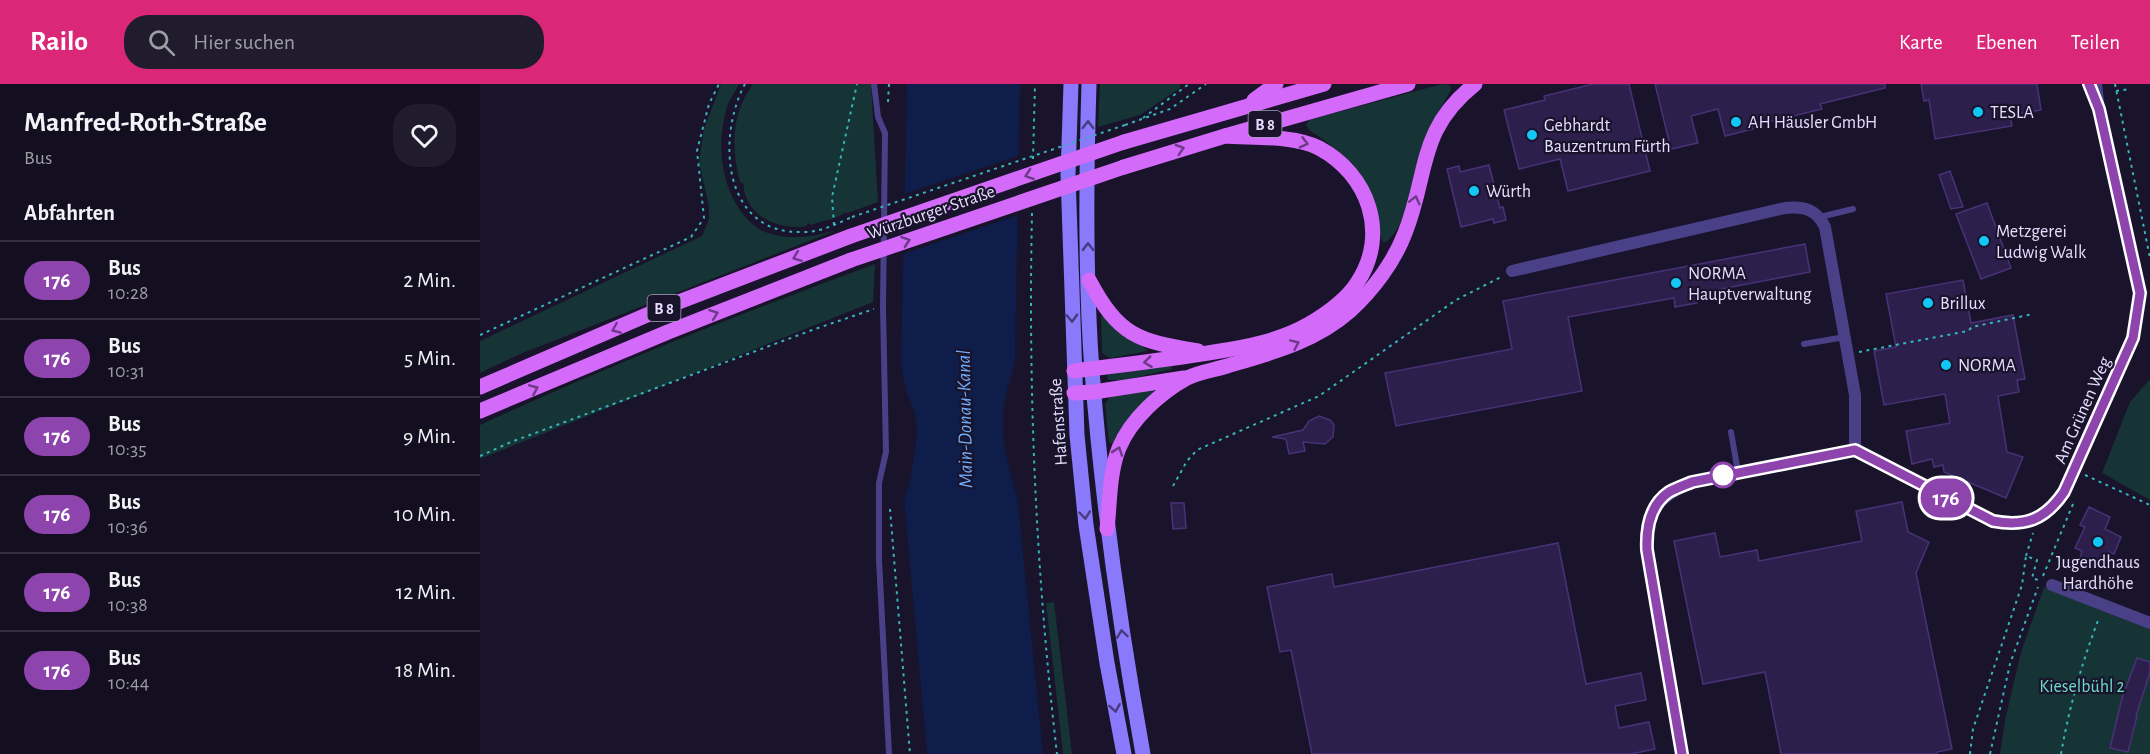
<!DOCTYPE html>
<html lang="de">
<meta charset="utf-8">
<style>
:root{--surface:#130e20;--page:#201c2d;--text:#f1f3f6;--muted:#9d9ca5;--line:#322e3e;--accent:#db2777}
body{margin:0;font-family:"Alegreya Sans",sans-serif;background:var(--page);color:var(--text);height:100vh;display:flex;flex-direction:column;font-size:22px;white-space:nowrap}
*{box-sizing:border-box;margin:0}
p{font-size:20px;color:var(--muted)}
.icon{flex:none;width:33px;height:33px;fill:none;stroke:currentColor;stroke-width:2;stroke-linecap:round;stroke-linejoin:round}
.map{position:relative;flex:1;overflow:hidden}
.sheet{display:flex;flex-direction:column;background:var(--surface);width:480px}
.sheet>*{flex:none}
.badge{padding:0 12px;border-radius:20px;font-size:21px;line-height:39px}
.map>.badge{position:absolute;translate:-50% -50%;box-shadow:0 0 0 3px #fff}
h2{padding:0 24px;font-size:22px;line-height:54px}
.round{display:grid;place-items:center;flex:none;width:63px;height:63px;border-radius:24px;background:var(--page)}
.overview{display:flex;align-items:center;justify-content:space-between;height:102px;padding:0 24px}
h1{font-size:28px;font-weight:600;line-height:45px}
ul{padding:0;list-style:none}
li{display:flex;align-items:center;gap:18px;height:78px;padding:0 24px;border-top:2px solid var(--line)}
li div{flex:1}
li b{display:block;font-size:22px}
li em{font-style:normal}
li .badge{min-width:66px;font-weight:700;text-align:center}
header{display:flex;align-items:center;gap:36px;box-sizing:border-box;height:84px;padding:0 30px;background:var(--accent);color:#fff}
header strong{font-size:28px}
nav{display:flex;gap:33px;margin-inline-start:auto;font-size:21px}
.search{width:420px;height:54px;background:var(--page);display:flex;align-items:center;gap:15px;box-sizing:border-box;padding:0 21px;border-radius:24px;color:var(--muted);font-size:22px}
main{display:flex;flex:1;min-height:0}
.map>svg:first-child{display:block}
</style>
<header>
<strong>Railo</strong>
<div class="search"><svg class="icon" aria-label="search" viewBox="0 0 24 24"><circle cx="10" cy="10" r="6"/><path d="M15 15l6 6"/></svg>Hier suchen</div>
<nav><a>Karte</a><a>Ebenen</a><a>Teilen</a></nav>
</header>
<main>
<section class="sheet">
<div class="overview"><div><h1>Manfred-Roth-Straße</h1><p>Bus</p></div><a class="round"><svg class="icon" aria-label="heart" viewBox="0 0 24 24"><path d="M12 20l-8-8c-3-5 5-10 8-4 3-6 11-1 8 4z"/></svg></a></div>
<h2>Abfahrten</h2>
<ul>
<li><span class="badge" style="background:#8e44ad;color:#fff">176</span><div><b>Bus</b><p>10:28</p></div><em>2 Min.</em></li>
<li><span class="badge" style="background:#8e44ad;color:#fff">176</span><div><b>Bus</b><p>10:31</p></div><em>5 Min.</em></li>
<li><span class="badge" style="background:#8e44ad;color:#fff">176</span><div><b>Bus</b><p>10:35</p></div><em>9 Min.</em></li>
<li><span class="badge" style="background:#8e44ad;color:#fff">176</span><div><b>Bus</b><p>10:36</p></div><em>10 Min.</em></li>
<li><span class="badge" style="background:#8e44ad;color:#fff">176</span><div><b>Bus</b><p>10:38</p></div><em>12 Min.</em></li>
<li><span class="badge" style="background:#8e44ad;color:#fff">176</span><div><b>Bus</b><p>10:44</p></div><em>18 Min.</em></li>
</ul>
</section>
<div class="map">
<svg width="1670" height="670" viewBox="0 0 1670 670">
<rect width="100%" height="100%" fill="#19132b"/>
<g fill="#163335">
<path d="M241 0H259C256 7 251 13 248 20 237 53 239 94 258 123 265 133 273 143 285 148 310 157 332 153 357 146L40 270 0 289V257L222 152 229 135V123L219 78 224 45Z"/>
<path d="M273 0H391L398 118 365 130V128C357 136 342 136 332 141L327 139V142C304 146 275 137 266 113 264 108 263 106 264 100L260 98C251 63 251 30 273 0Z"/>
<path d="M620 0H700V4L660 31 618 43Z"/>
<path d="M962 0 970 1 971 6C959 27 947 46 940 69 932 95 929 140 906 158H903C897 147 900 137 897 126 886 86 862 68 829 46L826 41 829 36Z"/>
<path d="M395 180 393 218 0 375V341C129 281 262 229 395 180Z"/>
<path d="M621 232H623L668 267 630 274 622 269Z"/>
<path d="M691 280 692 285 645 296H628L627 291 635 288Z"/>
<path d="M1670 295V416L1622 389 1650 318Z"/>
<path d="M671 304 675 307 634 360 629 359 625 320 630 313Z"/>
<path d="M1564 503 1670 545V670H1520L1525 636 1541 568Z"/>
<path d="M574 518 592 670H583L566 519Z"/>
</g>
<path fill="#0e1d49" d="M427 0H540L535 276 523 323V349L524 362 538 419 563 670H447L424 415 431 393 437 349 436 333 426 306 421 279Z"/>
<path fill="#19132b" d="M541 71 540 130 420 171 421 111Z"/>
<g fill="#2d1f4c" stroke="#473277" stroke-width="1.5">
<path d="M1113 0H1149L1170 87 1088 107 1080 75 1039 85 1024 26 1065 16 1064 12Z"/>
<path d="M1175 0H1405V4L1340 20 1342 25 1272 42 1273 45 1245 52 1238 25 1211 32 1218 59 1191 65Z"/>
<path d="M1441 0H1557L1561 26 1530 31 1532 42 1455 55 1449 16 1444 17Z"/>
<path d="M1009 81 1020 124 1023 123 1026 136 1014 139 1013 135 981 143 967 85 979 82 980 88Z"/>
<path d="M1470 87 1483 123 1471 125 1459 91Z"/>
<path d="M1507 119 1531 184 1501 195 1476 130Z"/>
<path d="M1325 160 1330 188 1215 210 1217 219 1195 223 1194 214 1088 233 1102 307 916 342 905 289 1032 265 1023 217Z"/>
<path d="M1483 196 1491 239 1533 231 1545 295 1537 296 1539 308 1518 312 1527 368 1543 373 1526 414 1464 388 1463 381 1454 383 1452 375 1432 380 1426 347 1470 339 1465 310 1404 321 1394 267 1416 263 1406 210Z"/>
<path d="M839 332 850 336 854 341 853 353 845 360 823 358 825 367 809 370 806 355 792 353 823 346 829 337Z"/>
<path d="M1422 418 1428 448 1449 458 1436 489 1472 665 1457 668V670H1301L1285 588 1223 600 1194 457 1235 449 1240 473 1277 466 1279 477 1382 457 1376 427Z"/>
<path d="M691 419H704L706 444 693 445Z"/>
<path d="M1609 423 1630 433 1625 445 1641 453 1634 470 1629 468 1622 483 1600 473 1602 467 1595 464 1605 443 1600 441Z"/>
<path d="M1078 459 1106 600 1161 589 1166 616 1135 622 1139 644 1169 638 1175 665 1151 670H832L811 566 800 568 787 503 852 490 854 503Z"/>
<path d="M1657 574 1670 578V588L1656 632H1657L1648 668 1630 664 1642 614Z"/>
</g>
<g fill="none" stroke-linecap="round" stroke-linejoin="round">
<g stroke="#36b4ba" stroke-width="2" stroke-dasharray="3 4.5" stroke-linecap="butt">
<path d="M265 0C236 54 243 152 324 148 341 148 356 140 372 133"/>
<path d="M1635 0 1670 174"/>
<path d="M1636 7 1650 5"/>
<path d="M408 18 409 0"/>
<path d="M663 34 709 0"/>
<path d="M645 41 690 25 726 0"/>
<path d="M553 75 555 0"/>
<path d="M552 129C548 310 556 490 577 670"/>
<path d="M354 141 352 113 377 0"/>
<path d="M0 251 211 153 224 134 217 67 229 20 239 0"/>
<path d="M1379 268 1488 247 1492 243 1553 230"/>
<path d="M0 372 31 358 335 245 394 225"/>
<path d="M1605 391 1670 421"/>
<path d="M693 402 707 377 717 366 839 312 976 216 1021 193"/>
<path d="M410 425 430 670"/>
<path d="M1546 472 1553 449"/>
<path d="M1563 492 1593 420"/>
<path d="M1490 670 1493 645 1542 501 1546 472 1557 476 1552 494 1561 497"/>
<path d="M1510 670 1530 580 1558 503"/>
<path d="M1581 670C1589 624 1602 578 1619 534"/>
</g>
<g stroke="#4a4088" stroke-width="6">
<path d="M394 0 398 33 405 49 403 224 406 368 399 399V476L409 670"/>
<path d="M1340 133 1373 125"/>
<path d="M1324 260 1365 253"/>
<path d="M1251 348 1258 388"/>
</g>
<g stroke="#4a4088" stroke-width="12">
<path d="M1032 187 1305 124C1324 122 1336 125 1345 143L1375 311V366"/>
<path d="M1375 366 1513 437C1545 443 1566 436 1584 408L1653 254 1660 209 1619 25 1616 0"/>
<path d="M1572 501 1670 539"/>
<path d="M1202 670 1167 466C1166 426 1177 414 1212 398L1375 366"/>
</g>
<g stroke="#8a79fa" stroke-width="15">
<path d="M591 0 588 91 597 351 606 441 627 579 644 670"/>
<path d="M609 0C606 95 605 192 612 287 622 416 640 543 663 670"/>
</g>
<g stroke="#d36af9" stroke-width="15">
<path d="M774 16 796 0"/>
<path d="M644 58 844 0"/>
<path d="M644 83 745 52 928 0"/>
<path d="M609 196C639 252 657 257 718 267"/>
<path d="M594 287C640 281 687 276 734 268 767 263 799 257 829 240 846 230 866 216 877 199 910 150 888 90 839 64 814 51 772 54 745 52"/>
<path d="M0 303 183 224 371 152"/>
<path d="M594 309 614 308 704 294"/>
<path d="M0 327 188 248 371 176"/>
<path d="M627 445C630 419 629 389 639 364 651 335 680 309 707 294 719 288 734 286 747 282 791 269 835 258 870 227 893 206 914 178 925 149 949 89 937 46 995 0"/>
</g>
<path stroke="#36b4ba" stroke-width="2" stroke-dasharray="3 4.5" stroke-linecap="butt" d="M372 133 645 41"/>
<g stroke="#d36af9" stroke-width="15">
<path d="M371 152 644 58"/>
<path d="M371 176 644 83"/>
</g>
</g>
<defs><path id="oneway-chevron" d="M-2-3.5L2.5 0L-2 3.5" fill="none" stroke-width="1.6" stroke-linecap="round" stroke-linejoin="round" transform="scale(1.5)"/></defs>
<g stroke="#463c7e">
<use href="#oneway-chevron" transform="translate(608 41) rotate(-89)"/>
<use href="#oneway-chevron" transform="translate(608 163) rotate(-91)"/>
<use href="#oneway-chevron" transform="translate(592 234) rotate(88)"/>
<use href="#oneway-chevron" transform="translate(605 431) rotate(84)"/>
<use href="#oneway-chevron" transform="translate(642 550) rotate(-98)"/>
<use href="#oneway-chevron" transform="translate(635 624) rotate(80)"/>
</g>
<g stroke="#6d3a88">
<use href="#oneway-chevron" transform="translate(824 59) rotate(15)"/>
<use href="#oneway-chevron" transform="translate(700 65) rotate(-17)"/>
<use href="#oneway-chevron" transform="translate(549 91) rotate(161)"/>
<use href="#oneway-chevron" transform="translate(935 116) rotate(-76)"/>
<use href="#oneway-chevron" transform="translate(426 157) rotate(-19)"/>
<use href="#oneway-chevron" transform="translate(317 173) rotate(159)"/>
<use href="#oneway-chevron" transform="translate(234 230) rotate(-21)"/>
<use href="#oneway-chevron" transform="translate(136 245) rotate(157)"/>
<use href="#oneway-chevron" transform="translate(815 260) rotate(-24)"/>
<use href="#oneway-chevron" transform="translate(668 278) rotate(173)"/>
<use href="#oneway-chevron" transform="translate(54 305) rotate(-23)"/>
<use href="#oneway-chevron" transform="translate(638 367) rotate(-71)"/>
</g>
<g fill="none" stroke-linecap="round" stroke-linejoin="round">
<defs>
<path id="line" d="M1202 670 1167 466C1166 445 1170 421 1189 408 1196 404 1205 401 1212 398L1375 366 1513 437C1545 443 1565 436 1584 408L1653 254 1660 209 1619 25 1609 0"/>
</defs>
<use href="#line" stroke="#fff" stroke-width="14"/>
<use href="#line" stroke="#8e44ad" stroke-width="9"/>
</g>
<g fill="#12c7f6" stroke="#19132b" stroke-width="2">
<circle cx="1498" cy="28" r="6"/>
<circle cx="1256" cy="38" r="6"/>
<circle cx="1052" cy="51" r="6"/>
<circle cx="994" cy="107" r="6"/>
<circle cx="1504" cy="157" r="6"/>
<circle cx="1196" cy="199" r="6"/>
<circle cx="1448" cy="219" r="6"/>
<circle cx="1466" cy="281" r="6"/>
<circle cx="1618" cy="458" r="6"/>
</g>
<circle fill="#fff" stroke="#8e44ad" stroke-width="3" cx="1243" cy="391" r="12"/>
<g text-anchor="middle" stroke-width="4.5" stroke-linejoin="round" paint-order="stroke">
<g fill="#19132b" stroke="#a8a1bf" stroke-width="1.5">
<rect x="768.5" y="27" width="33" height="26" rx="4.5"/>
<rect x="167.5" y="211" width="33" height="26" rx="4.5"/>
</g>
<g font-size="16" font-weight="bold" fill="#e5defe">
<text x="785" y="46">B 8</text>
<text x="184" y="230">B 8</text>
</g>
<g font-size="18" fill="#e5defe" stroke="#19132b" text-anchor="start">
<text x="1510" y="34">TESLA</text>
<text x="1268" y="44">AH Häusler GmbH</text>
<text x="1064" y="47">Gebhardt<tspan x="1064" dy="21">Bauzentrum Fürth</tspan></text>
<text x="1006" y="113">Würth</text>
<text x="1516" y="153">Metzgerei<tspan x="1516" dy="21">Ludwig Walk</tspan></text>
<text x="1208" y="195">NORMA<tspan x="1208" dy="21">Hauptverwaltung</tspan></text>
<text x="1460" y="225">Brillux</text>
<text x="1478" y="287">NORMA</text>
<text x="1618" y="484" text-anchor="middle">Jugendhaus<tspan x="1618" dy="21">Hardhöhe</tspan></text>
</g>
<g font-size="18" fill="#e5defe" stroke="#19132b">
<text transform="translate(451 128) rotate(-19)" y="6">Würzburger Straße</text>
<text transform="translate(1602 326) rotate(-66)" y="6">Am Grünen Weg</text>
<text transform="translate(578 338) rotate(-94)" y="6">Hafenstraße</text>
</g>
<g font-size="18" fill="#6bddcc" stroke="#19132b">
<text x="1602" y="608">Kieselbühl 2</text>
</g>
<g font-size="20" font-style="italic" fill="#70acfa" stroke="#19132b">
<text transform="translate(484 335) rotate(-91)" y="7">Main-Donau-Kanal</text>
</g>
</g>
</svg>
<b class="badge" style="left:1466px;top:414px;background:#8e44ad;color:#fff">176</b>
</div>
</main>
